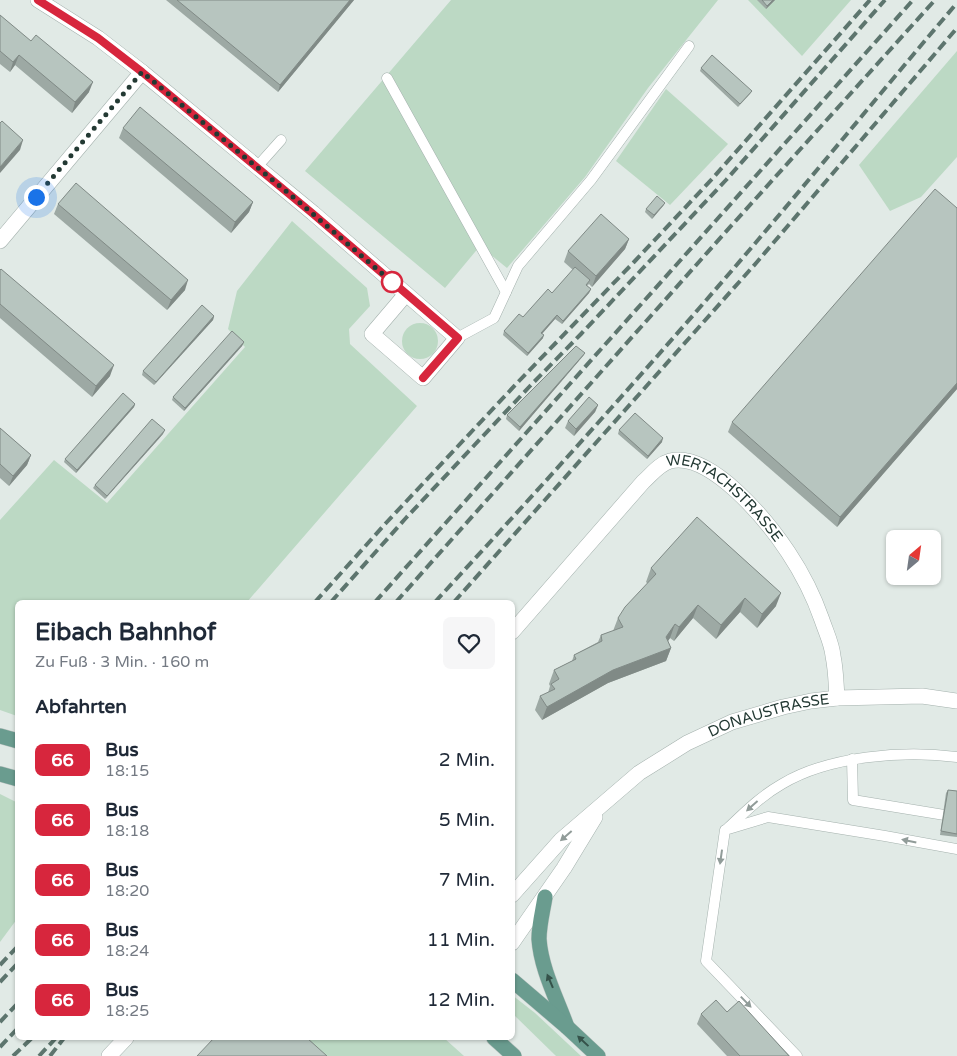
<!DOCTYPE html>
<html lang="de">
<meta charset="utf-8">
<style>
:root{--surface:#fff;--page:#f6f6f7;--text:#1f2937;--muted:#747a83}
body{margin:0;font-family:"Varela Round",sans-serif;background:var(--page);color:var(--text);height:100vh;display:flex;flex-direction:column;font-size:19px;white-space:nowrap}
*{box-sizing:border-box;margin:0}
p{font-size:16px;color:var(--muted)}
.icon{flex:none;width:28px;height:28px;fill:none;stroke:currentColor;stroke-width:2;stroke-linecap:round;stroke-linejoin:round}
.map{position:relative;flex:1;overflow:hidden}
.sheet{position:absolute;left:15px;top:600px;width:500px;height:440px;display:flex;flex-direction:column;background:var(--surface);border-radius:8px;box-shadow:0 1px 4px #0004}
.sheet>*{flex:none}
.badge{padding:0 10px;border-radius:8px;font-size:18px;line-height:32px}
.needle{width:32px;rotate:29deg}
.controls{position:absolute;left:886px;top:530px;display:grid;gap:10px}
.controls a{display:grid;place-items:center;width:55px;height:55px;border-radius:8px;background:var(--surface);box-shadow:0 1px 4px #0004;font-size:25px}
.you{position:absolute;width:25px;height:25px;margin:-12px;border:4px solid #fff;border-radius:50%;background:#1a73e8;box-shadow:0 0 0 8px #1a73e833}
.map>.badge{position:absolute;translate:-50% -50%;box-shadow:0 0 0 2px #fff}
h2{padding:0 20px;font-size:19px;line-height:45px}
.round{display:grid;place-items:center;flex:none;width:52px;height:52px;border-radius:8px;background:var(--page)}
.head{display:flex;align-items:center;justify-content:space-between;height:85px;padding:0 20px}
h1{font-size:24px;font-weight:700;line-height:38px}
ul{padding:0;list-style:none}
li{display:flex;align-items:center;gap:15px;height:60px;padding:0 20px}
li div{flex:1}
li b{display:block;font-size:19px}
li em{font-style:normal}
li .badge{min-width:55px;font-weight:700;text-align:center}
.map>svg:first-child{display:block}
</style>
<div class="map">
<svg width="957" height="1056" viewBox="0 0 957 1056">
<rect width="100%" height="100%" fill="#e1eae6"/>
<g fill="#bcd9c4">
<path d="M451 0H718L648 88 585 177 507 268 480 246 445 288 305 171Z"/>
<path d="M748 0H851L802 56Z"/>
<path d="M957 51V157L921 197 890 211 859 165Z"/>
<path d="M666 89 728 144 670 205 616 161Z"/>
<path d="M292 221 367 288 370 306 349 329 350 344 417 406 247 602H18L17 716 0 710V520L54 460 107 503 245 347 228 329 237 291Z"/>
<circle cx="420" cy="341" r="18"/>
<path d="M0 794 18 803 17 919 0 942Z"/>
<path d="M512 995 535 1013 581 1056H556L513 1014Z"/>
<path d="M303 1038H444L464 1056H324Z"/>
</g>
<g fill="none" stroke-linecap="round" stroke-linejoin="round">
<defs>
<g id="lane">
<path d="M387 78 506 292"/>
<path d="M257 167 281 140"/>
<path d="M457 338 494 318 518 266 591 180 689 46"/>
<path d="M852 759 853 800 957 817"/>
<path d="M728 828C745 812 761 796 782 784 829 756 903 750 957 757"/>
<path d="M797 1056 706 961 725 830 768 817 885 836 957 849"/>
</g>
<g id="street">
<path d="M38 0 98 38 142 72 313 213 457 338 423 378 372 334 406 294"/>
<path d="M0 241 142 72"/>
<path id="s1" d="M512 632 643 482C651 475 659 464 670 461 711 451 768 522 788 552 802 573 814 597 822 620 826 632 832 644 833 656 836 670 836 684 837 698"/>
<path id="s2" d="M512 895 561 840 639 773 687 743 732 722 783 707 811 701 837 698 922 696 957 701"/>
<path d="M512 943 564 868 595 817"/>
<path d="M109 1056 126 1038"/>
</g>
<g id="primary">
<path d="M0 736 18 741"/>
<path d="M0 774 18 779"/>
<path d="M545 897C543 910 539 925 539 939 541 969 557 999 567 1027"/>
<path d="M512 980 567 1027 598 1056"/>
<path d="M494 1038 514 1056"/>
</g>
</defs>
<use href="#lane" stroke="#a4b1ad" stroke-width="11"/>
<use href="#street" stroke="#a4b1ad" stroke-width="16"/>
<use href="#primary" stroke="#bdc4c2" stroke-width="16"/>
<use href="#lane" stroke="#fff" stroke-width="10"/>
<use href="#street" stroke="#fff" stroke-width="15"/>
<use href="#primary" stroke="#6a9c8f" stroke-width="15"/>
<g stroke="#5d756e" stroke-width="4" stroke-dasharray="10 5" stroke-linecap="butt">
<path d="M315 602 386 523 519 381 634 262 712 179 870 0"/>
<path d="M331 602 405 519 530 386 581 334 726 180 885 0"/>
<path d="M375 602 913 0"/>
<path d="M396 602 722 236 935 0"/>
<path d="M435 602C540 488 645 372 746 254 817 171 886 86 957 3"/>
<path d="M454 602 757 262 957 28"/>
<path d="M0 965 18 946"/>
<path d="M0 982 18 963"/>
<path d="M0 1022 18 1003"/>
<path d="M0 1047 18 1028"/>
<path d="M13 1056 32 1038"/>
<path d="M39 1056 56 1038"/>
<path d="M50 1056 64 1038"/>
</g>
</g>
<g fill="#9da9a4">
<path d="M166 0H354L278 92Z"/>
<path d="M757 0H775L766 9Z"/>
<path d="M0 15 89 92 72 113 15 65 10 72 0 64Z"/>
<path d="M701 68 752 91 750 94 738 107 700 71Z"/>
<path d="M123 128 253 202 249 212 231 233 119 138Z"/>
<path d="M665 203 663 206 652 219 645 212 646 209Z"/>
<path d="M58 204 185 290 167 310 54 214Z"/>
<path d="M957 208V389L837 527 728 432 732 422Z"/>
<path d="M629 239 625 249 592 287 589 284 587 286 591 289 589 293 562 324 555 319 542 334 543 338 527 356 503 335 504 331 523 317 552 293 573 270 564 262 568 251Z"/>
<path d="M0 270 110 376 92 397 0 318Z"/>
<path d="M214 316 213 320 154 385 142 375 143 371Z"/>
<path d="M244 342 242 346 184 411 172 400 173 397Z"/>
<path d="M585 353 583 356 519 431 506 419 507 415Z"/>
<path d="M135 404 134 407 76 473 64 462 65 459Z"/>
<path d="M598 405 595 412 574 436 565 428 568 421Z"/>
<path d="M0 428 31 455 27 465 9 486 0 478Z"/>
<path d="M619 430 662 442 647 459 618 434Z"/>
<path d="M163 434 105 499 93 488 95 485Z"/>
<path d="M651 568 776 606 757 628 740 612 716 639 693 618 674 641 670 638 668 641 671 648 666 661 608 683 542 720 535 710 540 696 548 693 550 686 549 684 554 670 572 661 574 655 598 642 601 635 613 631 618 618 648 584 646 582Z"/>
<path d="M948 790 957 791V837L940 835 946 793Z"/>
<path d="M727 1012 789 1056H727L697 1024 701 1014Z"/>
</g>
<g fill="#808a86">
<path d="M350 0H354L278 92 280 85Z"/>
<path d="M773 0H775L766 9 767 6Z"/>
<path d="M19 55 15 65 10 72 13 62Z"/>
<path d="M93 82 89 92 72 113 75 102Z"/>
<path d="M23 140 20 150 0 173V167Z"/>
<path d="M253 202 249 212 231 233 235 222Z"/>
<path d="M665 203 663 206 652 219 654 215Z"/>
<path d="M629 239 625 249 592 287 596 276Z"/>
<path d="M188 280 185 290 167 310 171 300Z"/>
<path d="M591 289 589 293 562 324 563 321Z"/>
<path d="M557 315 555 319 540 336 541 333Z"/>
<path d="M214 316 213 320 154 385 156 382Z"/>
<path d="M544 335 543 338 527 356 528 353Z"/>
<path d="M244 342 242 346 184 411 185 408Z"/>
<path d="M585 353 583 356 519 431 520 427Z"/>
<path d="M114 365 110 376 92 397 96 386Z"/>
<path d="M957 383V389L837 527 840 517Z"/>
<path d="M135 404 134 407 76 473 77 470Z"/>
<path d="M598 405 595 412 574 436 576 429Z"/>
<path d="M165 430 163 434 105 499 107 496Z"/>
<path d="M663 438 662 442 647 459 648 456Z"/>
<path d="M31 455 27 465 9 486 13 476Z"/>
<path d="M781 593 776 606 757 628 762 614Z"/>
<path d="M745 598 740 612 716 639 721 625Z"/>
<path d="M698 605 693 618 674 641 679 627Z"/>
<path d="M675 624 670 638 661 651 666 637Z"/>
<path d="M671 648 666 661 608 683 542 720 547 707 613 670Z"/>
</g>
<g fill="#b7c5bf" stroke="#808a86">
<path d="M177 0H350L280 85Z"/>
<path d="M762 0H773L767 6Z"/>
<path d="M0 15 31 41 36 35 93 82 75 102 19 55 13 62 0 51Z"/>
<path d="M712 55 752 91 740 104 701 68Z"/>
<path d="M140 107 253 202 235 222 123 128Z"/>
<path d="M2 121 23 140 0 167V123Z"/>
<path d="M76 183 188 280 171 300 58 204Z"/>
<path d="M935 189 957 208V383L840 517 732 422Z"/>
<path d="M657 196 665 203 654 215 646 209Z"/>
<path d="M601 214 629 239 596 276 568 251Z"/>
<path d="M575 267 590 280 586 285 591 289 563 321 557 315 541 333 544 335 528 353 504 331 519 314 523 317 548 289 552 293Z"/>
<path d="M1 269 114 365 96 386 0 304V270Z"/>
<path d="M202 305 214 316 156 382 143 371Z"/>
<path d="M232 331 244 342 185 408 173 397Z"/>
<path d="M576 346 585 353 520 427 507 415Z"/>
<path d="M123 393 135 404 77 470 65 459Z"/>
<path d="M589 397 598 405 576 429 568 421Z"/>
<path d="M635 413 663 438 648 456 619 430Z"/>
<path d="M152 419 165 430 107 496 95 485Z"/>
<path d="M0 428 31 455 13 476 0 464Z"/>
<path d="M697 517 781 593 762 614 745 598 721 625 698 605 679 627 675 624 666 637 671 648 613 670 547 707 540 696 555 689 551 684 559 679 554 670 576 659 574 655 602 641 601 635 623 627 618 618 625 607 656 574 651 568Z"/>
<path d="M948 790 957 791V834L941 831Z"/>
<path d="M716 1000 727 1012 739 1001 789 1056H740L701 1014Z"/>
<path d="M214 1038H307L327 1056H197Z"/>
</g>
<defs><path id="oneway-solid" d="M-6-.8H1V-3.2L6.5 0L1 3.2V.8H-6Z" transform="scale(1.25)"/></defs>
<g fill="#919c99">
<use href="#oneway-solid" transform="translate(752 806) rotate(138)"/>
<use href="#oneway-solid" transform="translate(566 836) rotate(139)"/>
<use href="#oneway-solid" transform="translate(909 841) rotate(-168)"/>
<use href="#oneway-solid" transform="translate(721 857) rotate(98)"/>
<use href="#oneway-solid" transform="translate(746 1002) rotate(46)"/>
</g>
<g fill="#35524a">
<use href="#oneway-solid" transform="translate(550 981) rotate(-113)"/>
<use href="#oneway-solid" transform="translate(583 1041) rotate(-137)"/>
</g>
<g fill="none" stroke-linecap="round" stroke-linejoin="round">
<defs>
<path id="line" d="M38 0 98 38 142 72 312 213 458 338 423 378"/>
</defs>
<use href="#line" stroke="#fff" stroke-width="11"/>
<use href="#line" stroke="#d7263d" stroke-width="8"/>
<path stroke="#233933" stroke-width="5" stroke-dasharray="0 9" d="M36 197 142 72 299 202 392 282"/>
</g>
<circle fill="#fff" stroke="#d7263d" stroke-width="2.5" cx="392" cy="282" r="10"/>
<g text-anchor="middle" stroke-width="4.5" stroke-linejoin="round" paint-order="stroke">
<g font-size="15" fill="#233933" stroke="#f1f7f4">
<text dy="5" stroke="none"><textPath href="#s1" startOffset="302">WERTACHSTRASSE</textPath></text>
<text dy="5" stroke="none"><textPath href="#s2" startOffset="320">DONAUSTRASSE</textPath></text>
</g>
</g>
</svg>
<div class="controls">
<a><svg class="needle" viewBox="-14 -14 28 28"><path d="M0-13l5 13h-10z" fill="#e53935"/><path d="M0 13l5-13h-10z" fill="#747a83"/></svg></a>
</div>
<div class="you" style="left:36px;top:197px"></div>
<section class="sheet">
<div class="head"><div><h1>Eibach Bahnhof</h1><p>Zu Fuß · 3 Min. · 160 m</p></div><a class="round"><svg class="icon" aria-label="heart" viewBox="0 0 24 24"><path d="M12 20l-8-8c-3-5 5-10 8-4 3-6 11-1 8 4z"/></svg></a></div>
<h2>Abfahrten</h2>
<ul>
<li><span class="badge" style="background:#d7263d;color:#fff">66</span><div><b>Bus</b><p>18:15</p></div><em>2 Min.</em></li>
<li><span class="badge" style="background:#d7263d;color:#fff">66</span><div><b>Bus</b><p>18:18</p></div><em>5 Min.</em></li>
<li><span class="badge" style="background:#d7263d;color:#fff">66</span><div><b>Bus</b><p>18:20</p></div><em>7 Min.</em></li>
<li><span class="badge" style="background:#d7263d;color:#fff">66</span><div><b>Bus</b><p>18:24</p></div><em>11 Min.</em></li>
<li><span class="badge" style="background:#d7263d;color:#fff">66</span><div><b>Bus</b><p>18:25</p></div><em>12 Min.</em></li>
</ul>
</section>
</div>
